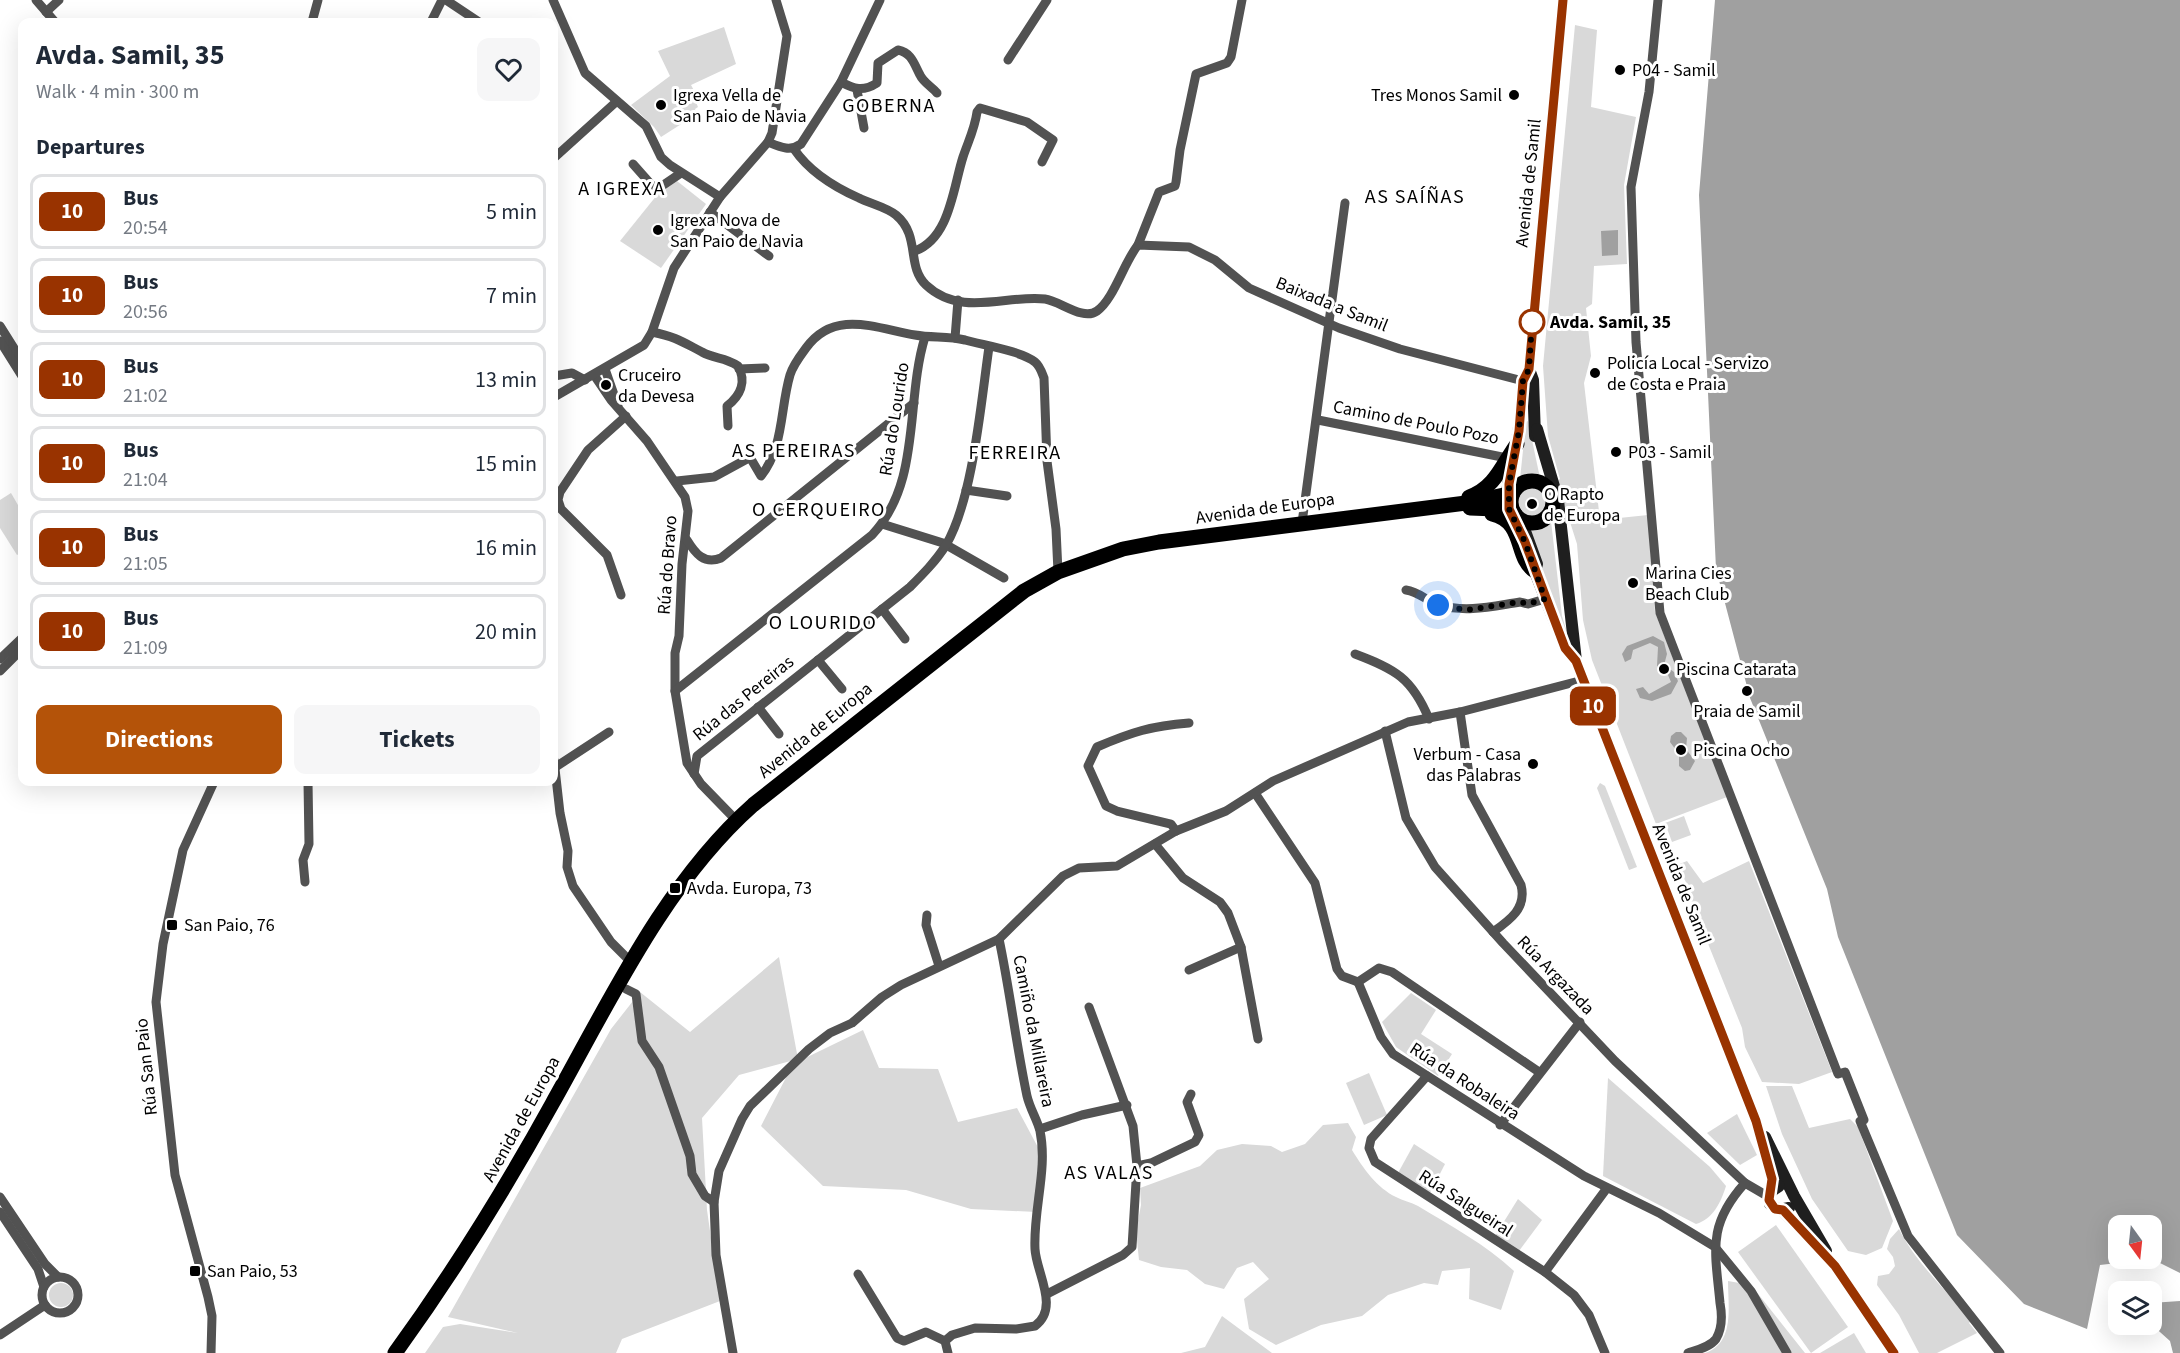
<!DOCTYPE html>
<meta charset="utf-8">
<style>
:root{--surface:#fff;--page:#f6f6f7;--text:#1f2937;--muted:#747a83;--line:#e0e1e3;--accent:#b45309}
body{margin:0;font-family:"Source Sans 3",sans-serif;background:var(--page);color:var(--text);height:100vh;display:flex;flex-direction:column;font-size:22px;white-space:nowrap}
*{box-sizing:border-box;margin:0}
p{font-size:20px;color:var(--muted)}
.icon{flex:none;width:33px;height:33px;fill:none;stroke:currentColor;stroke-width:2;stroke-linecap:round;stroke-linejoin:round}
.map{position:relative;flex:1;overflow:hidden}
.drawer{position:absolute;left:18px;top:18px;width:540px;height:768px;display:flex;flex-direction:column;background:var(--surface);border-radius:12px;box-shadow:0 6px 24px #0002}
.drawer>*{flex:none}
.badge{padding:0 12px;border-radius:9px;font-size:21px;line-height:39px}
.needle{width:39px;rotate:165deg}
.buttons{position:absolute;left:2108px;top:1215px;display:grid;gap:12px}
.buttons a{display:grid;place-items:center;width:54px;height:54px;border-radius:12px;background:var(--surface);box-shadow:0 6px 24px #0002;font-size:30px}
.you{position:absolute;width:30px;height:30px;margin:-15px;border:4px solid #fff;border-radius:50%;background:#1a73e8;box-shadow:0 0 0 9px #1a73e833}
.map>.badge{position:absolute;translate:-50% -50%;box-shadow:0 0 0 3px #fff}
h2{padding:0 18px;font-size:22px;line-height:54px}
.round{display:grid;place-items:center;flex:none;width:63px;height:63px;border-radius:12px;background:var(--page)}
.head{display:flex;align-items:center;justify-content:space-between;height:102px;padding:0 18px}
h1{font-size:28px;font-weight:700;line-height:45px}
.action{display:flex;gap:12px;margin-top:auto;padding:12px 18px}
.action a{flex:1;height:69px;border-radius:12px;background:var(--accent);color:#fff;font-size:24px;font-weight:700;line-height:69px;text-align:center}
.action a+a{background:var(--page);color:var(--text)}
ul{padding:0;list-style:none}
li{display:flex;align-items:center;gap:18px;height:75px;margin:0 12px 9px;padding:0 6px;border:3px solid var(--line);border-radius:12px}
li div{flex:1}
li b{display:block;font-size:22px}
li em{font-style:normal}
li .badge{min-width:66px;font-weight:700;text-align:center}
.map>svg:first-child{display:block}
</style>
<div class="map">
<svg width="2180" height="1353" viewBox="0 0 2180 1353">
<rect width="100%" height="100%" fill="#fff"/>
<g fill="#d9d9d9">
<path d="M1575 25 1597 30 1591 107 1636 117 1624 185 1627 264 1594 266 1592 304 1586 308 1591 356 1584 383 1600 520 1648 515 1655 612 1727 797 1656 824 1592 660 1583 620 1577 544 1557 481 1560 479 1548 436 1543 366Z"/>
<path d="M724 27 736 64 691 85 698 98 695 100 698 107 695 109 697 114 661 137 654 127 631 105 670 76 658 51Z"/>
<path d="M677 181 706 204 661 268 620 241 657 195Z"/>
<path d="M1528 421 1540 478 1520 479 1526 422Z"/>
<circle cx="1532" cy="503" r="15"/>
<path d="M11 493 22 512V552L17 555 0 528V500Z"/>
<path d="M1551 521 1562 616 1574 655 1526 528H1538Z"/>
<path d="M1600 783 1605 786 1637 867 1629 870 1597 788Z"/>
<path d="M1684 816 1691 835 1672 842 1665 823Z"/>
<path d="M1687 861 1703 883 1749 861 1832 1072 1799 1084 1762 1082 1745 1047 1742 1028 1688 894 1689 888 1677 865Z"/>
<path d="M779 957 798 1059 739 1075 702 1118 707 1210 720 1301 622 1339 616 1353H425L443 1327 460 1324 518 1333 448 1317 611 1029 640 992 690 1032Z"/>
<path d="M1411 993 1436 1010 1421 1034 1452 1054 1438 1076 1396 1047 1382 1022Z"/>
<path d="M863 1030 879 1068 938 1069 958 1122 1017 1108 1041 1153 1037 1212 971 1209 906 1190 823 1186 761 1126 793 1064Z"/>
<path d="M1369 1073 1387 1115 1364 1125 1346 1083Z"/>
<path d="M1608 1078 1710 1167 1726 1186C1721 1202 1713 1219 1696 1224L1603 1176Z"/>
<path d="M1766 1086H1792L1809 1128 1850 1119 1858 1127 1893 1221 1882 1248 1866 1255 1848 1251 1812 1199 1782 1134Z"/>
<path d="M1737 1114 1757 1155 1740 1165 1707 1133Z"/>
<path d="M1348 1123 1356 1137 1352 1150C1363 1168 1377 1188 1396 1197 1403 1201 1411 1202 1418 1206 1451 1226 1485 1244 1514 1271L1501 1310 1469 1299 1470 1268 1442 1271 1438 1285 1424 1283 1388 1295 1362 1316 1321 1325 1276 1345 1249 1329 1244 1299 1269 1279 1253 1262 1237 1268 1224 1289 1205 1284 1187 1270 1161 1267 1139 1260 1136 1231 1141 1205 1140 1188 1200 1166 1217 1150 1242 1144 1271 1146 1282 1152 1305 1144 1323 1125Z"/>
<path d="M1414 1144 1445 1164 1430 1193 1398 1173Z"/>
<path d="M1518 1199 1542 1220 1519 1251 1495 1236Z"/>
<path d="M1776 1225 1848 1327 1811 1353 1738 1252Z"/>
<path d="M1899 1229C1916 1263 1947 1291 1971 1321L1969 1323 1977 1333 1937 1353H1919L1899 1315 1877 1285 1878 1276 1889 1274 1895 1266 1893 1257 1887 1249 1890 1239Z"/>
<path d="M1728 1281 1751 1285 1805 1353H1705C1735 1343 1728 1307 1728 1281Z"/>
<circle cx="61" cy="1295" r="12"/>
<path d="M1222 1316 1272 1353H1181L1205 1347Z"/>
<path d="M1854 1333 1866 1353H1820Z"/>
</g>
<g fill="#a0a0a0" fill-rule="evenodd">
<path d="M1715 0H2180V1273L2152 1259 2100 1265 2087 1329 2024 1304 1957 1235 1838 937 1827 889 1750 698 1716 569 1699 195ZM2118 1226H2151V1258H2118Z"/>
<path d="M1618 230V255L1602 256 1601 231Z"/>
<path d="M1653 636 1664 642 1667 654 1664 665 1674 672 1678 681 1671 694 1652 701 1640 698 1636 689 1643 687 1649 694 1671 682 1668 675 1657 666 1658 647 1650 643 1633 650 1631 659 1625 662 1622 654 1627 646Z"/>
<path d="M1676 732H1681L1687 738 1686 749 1695 761 1690 770 1685 771 1679 766V754L1670 742 1671 736Z"/>
<path d="M2180 1301V1353H2173L2170 1341 2151 1324V1303Z"/>
</g>
<g fill="none" stroke-linecap="round" stroke-linejoin="round">
<g stroke="#525252" stroke-width="9">
<path d="M36 0 55 22"/>
<path d="M446 0 479 22"/>
<path d="M553 0 585 73 646 126 661 157 670 165 720 197"/>
<path d="M1658 0 1649 92 1631 187 1636 342 1660 613 1838 1074 1845 1072 1864 1120 1860 1121 1908 1236 2000 1353"/>
<path d="M46 12 59 0"/>
<path d="M312 22 318 0"/>
<path d="M431 22 442 0"/>
<path d="M1008 60 1047 0"/>
<path d="M841 82C854 89 863 92 877 83L878 63 898 50C912 53 914 64 920 75 923 82 932 87 937 93"/>
<path d="M857 90 864 128"/>
<path d="M768 142C780 147 790 152 801 144L841 82 880 0"/>
<path d="M794 149C809 171 834 187 859 198 871 204 886 207 896 215 921 236 906 266 926 285 961 318 1008 294 1045 299 1060 301 1083 321 1097 311 1114 299 1124 262 1138 245L1189 247 1215 260 1249 288 1339 328 1400 349 1523 381"/>
<path d="M554 158 616 102"/>
<path d="M633 164 656 190 681 173"/>
<path d="M710 212 769 256"/>
<path d="M1138 245 1159 192 1175 186 1176 182 1180 150 1196 74 1227 63 1231 57 1242 0"/>
<path d="M915 251C950 238 953 188 963 157 968 142 975 128 977 112L980 108 1027 122 1053 140 1042 162"/>
<path d="M0 326 22 361"/>
<path d="M652 332C676 337 681 341 702 352 714 359 725 357 738 366 747 382 740 396 727 406L728 426"/>
<path d="M955 338 958 300"/>
<path d="M0 341 22 376"/>
<path d="M605 369 618 406"/>
<path d="M739 369 765 368"/>
<path d="M594 375 611 400 647 441 685 497 688 511 682 564 679 636 675 653V691L687 763 701 784 736 820"/>
<path d="M554 376 572 373 585 380"/>
<path d="M554 397 644 345 652 332 674 268 720 197 768 142 772 133 787 36 776 0"/>
<path d="M1318 420 1507 458"/>
<path d="M677 481 714 477 747 459H751L761 476C784 447 780 409 790 375 793 365 800 356 806 348 834 309 875 328 915 335 932 338 948 336 965 340 982 345 1022 351 1035 362 1040 366 1042 373 1044 378L1047 461 1056 529 1058 572"/>
<path d="M966 490 1007 496"/>
<path d="M1302 523 1345 203"/>
<path d="M882 524 943 543 1004 578"/>
<path d="M687 540C695 553 704 565 721 558L914 403"/>
<path d="M1406 590C1420 592 1427 602 1440 605 1466 613 1493 606 1520 602L1528 604 1545 599"/>
<path d="M621 595 607 555 561 509 558 500 560 492 588 450 626 416"/>
<path d="M882 609 905 639"/>
<path d="M1355 654C1395 669 1412 678 1429 719"/>
<path d="M0 659 22 638"/>
<path d="M818 660 842 689"/>
<path d="M0 671 22 649"/>
<path d="M675 691 872 535C922 482 905 402 925 337"/>
<path d="M758 707 779 734"/>
<path d="M1460 712 1472 795 1521 885C1527 908 1510 920 1493 932"/>
<path d="M1385 731 1406 818 1435 867 1503 943 1615 1061 1745 1183 1769 1197"/>
<path d="M554 760 560 813 568 851 567 867 573 886 611 942 632 963"/>
<path d="M554 768 609 732"/>
<path d="M694 774 697 756 910 587C923 574 936 561 946 545 973 499 981 402 989 347"/>
<path d="M1255 793 1315 883 1337 969 1342 976 1358 982"/>
<path d="M1176 831 1171 824 1117 811 1106 806 1088 766 1097 747C1132 732 1151 726 1189 723"/>
<path d="M1155 844 1183 878 1220 902 1228 913 1241 947 1189 970"/>
<path d="M305 882 303 860 309 844 308 782"/>
<path d="M927 915 926 925 939 966"/>
<path d="M1241 947 1258 1039"/>
<path d="M1358 982 1381 1037 1393 1054 1584 1176 1659 1213 1715 1247 1751 1291 1787 1353"/>
<path d="M1358 982 1379 968 1392 972 1539 1072"/>
<path d="M626 989 636 994 642 1041 659 1067 690 1156 692 1174 705 1196 714 1202 719 1171 742 1119 750 1106 809 1049 830 1033 852 1023 882 997 901 985 999 939 1063 876 1079 868 1117 866 1176 831 1226 811 1273 781 1408 722 1460 712 1583 680"/>
<path d="M1427 1076 1371 1139 1369 1148 1375 1162 1545 1272 1574 1295 1589 1315 1605 1353"/>
<path d="M1500 1125 1580 1022"/>
<path d="M1040 1129 1082 1115 1127 1105"/>
<path d="M1137 1166 1151 1163 1195 1142 1199 1135 1187 1102 1191 1094"/>
<path d="M0 1197 45 1264 58 1277"/>
<path d="M714 1202 716 1255 733 1353"/>
<path d="M0 1212 38 1269 44 1287"/>
<path d="M1545 1272 1607 1188"/>
<path d="M858 1274 897 1338 904 1341 926 1332 945 1341"/>
<circle cx="60" cy="1295" r="18"/>
<path d="M1047 1294 1123 1255 1132 1247 1137 1166 1133 1126 1089 1007"/>
<path d="M0 1335 45 1305"/>
<path d="M211 1353 212 1316 208 1297 175 1175 156 1002 163 944 183 850 214 782"/>
<path d="M948 1353 945 1341 952 1335 975 1328 1016 1329 1035 1326C1060 1308 1036 1272 1035 1249 1033 1210 1048 1169 1040 1131 1037 1119 1030 1109 1027 1096 1016 1044 1010 991 999 939"/>
<path d="M1688 1353C1697 1350 1710 1347 1716 1339 1722 1329 1722 1314 1720 1303 1715 1250 1707 1225 1745 1183"/>
</g>
<g stroke="#1f1f1f" stroke-width="12">
<path d="M1529 369 1533 380 1535 436"/>
<path d="M1537 429 1558 500 1576 661 1756 1121 1772 1179V1190"/>
<path d="M1512 518C1500 493 1515 460 1518 434 1522 412 1519 390 1529 369L1563 0"/>
<path d="M1521 520 1537 564 1535 570"/>
<path d="M1532 564 1565 648 1576 661"/>
<path d="M1765 1137 1794 1196 1826 1251"/>
<path d="M1779 1186 1769 1193 1770 1204 1779 1210 1789 1208"/>
<path d="M1783 1211 1835 1266 1894 1353"/>
</g>
<g stroke="#000" stroke-width="15">
<circle cx="1532" cy="502" r="21"/>
<path d="M1469 497C1495 488 1502 465 1517 444"/>
<path d="M1470 508 1496 509 1515 514"/>
<path d="M1492 514C1526 522 1514 558 1535 571"/>
<path d="M395 1353C453 1273 504 1191 552 1104 610 1001 664 884 753 805L1024 591 1058 572 1123 549 1159 542 1466 503 1513 493"/>
</g>
</g>
<g fill="none" stroke-linecap="round" stroke-linejoin="round">
<defs>
<path id="line" d="M1563 0 1529 369 1523 381 1519 431 1509 484V509L1525 542 1565 648 1576 661 1756 1121 1772 1179 1769 1200 1775 1209 1783 1210 1835 1266 1894 1353"/>
</defs>
<use href="#line" stroke="#fff" stroke-width="14"/>
<use href="#line" stroke="#930" stroke-width="9"/>
<path stroke="#000" stroke-width="6" stroke-dasharray="0 10.8" d="M1438 605 1467 610 1520 602 1528 604 1545 599 1525 542 1509 509V484L1519 431 1523 381 1529 369 1532 322"/>
</g>
<g fill="#000" stroke="#fff" stroke-width="2">
<circle cx="1620" cy="70" r="6"/>
<circle cx="1514" cy="95" r="6"/>
<circle cx="661" cy="105" r="6"/>
<circle cx="658" cy="230" r="6"/>
<circle cx="1595" cy="373" r="6"/>
<circle cx="606" cy="385" r="6"/>
<circle cx="1616" cy="452" r="6"/>
<circle cx="1532" cy="504" r="6"/>
<circle cx="1633" cy="583" r="6"/>
<circle cx="1664" cy="669" r="6"/>
<circle cx="1747" cy="691" r="6"/>
<circle cx="1681" cy="750" r="6"/>
<circle cx="1533" cy="764" r="6"/>
<rect x="669" y="882" width="12" height="12" rx="3"/>
<rect x="166" y="919" width="12" height="12" rx="3"/>
<rect x="189" y="1265" width="12" height="12" rx="3"/>
</g>
<circle fill="#fff" stroke="#930" stroke-width="3" cx="1532" cy="322" r="12"/>
<g text-anchor="middle" stroke-width="6" stroke-linejoin="round" paint-order="stroke">
<g font-size="18" fill="#000" stroke="#fff" text-anchor="start">
<text x="1632" y="76">P04 - Samil</text>
<text x="673" y="101">Igrexa Vella de<tspan x="673" dy="21">San Paio de Navia</tspan></text>
<text x="1502" y="101" text-anchor="end">Tres Monos Samil</text>
<text x="670" y="226">Igrexa Nova de<tspan x="670" dy="21">San Paio de Navia</tspan></text>
<text x="1607" y="369">Policía Local - Servizo<tspan x="1607" dy="21">de Costa e Praia</tspan></text>
<text x="618" y="381">Cruceiro<tspan x="618" dy="21">da Devesa</tspan></text>
<text x="1628" y="458">P03 - Samil</text>
<text x="1544" y="500">O Rapto<tspan x="1544" dy="21">de Europa</tspan></text>
<text x="1645" y="579">Marina Cies<tspan x="1645" dy="21">Beach Club</tspan></text>
<text x="1676" y="675">Piscina Catarata</text>
<text x="1747" y="717" text-anchor="middle">Praia de Samil</text>
<text x="1693" y="756">Piscina Ocho</text>
<text x="1521" y="760" text-anchor="end">Verbum - Casa<tspan x="1521" dy="21">das Palabras</tspan></text>
<text x="687" y="894">Avda. Europa, 73</text>
<text x="184" y="931">San Paio, 76</text>
<text x="207" y="1277">San Paio, 53</text>
</g>
<g font-size="18" fill="#000" stroke="#fff">
<text transform="translate(1528 183) rotate(-84)" y="6">Avenida de Samil</text>
<text transform="translate(1332 304) rotate(22)" y="6">Baixada a Samil</text>
<text transform="translate(894 419) rotate(-81)" y="6">Rúa do Lourido</text>
<text transform="translate(1416 422) rotate(11)" y="6">Camino de Poulo Pozo</text>
<text transform="translate(1265 508) rotate(-8)" y="6">Avenida de Europa</text>
<text transform="translate(667 565) rotate(-86)" y="6">Rúa do Bravo</text>
<text transform="translate(743 698) rotate(-39)" y="6">Rúa das Pereiras</text>
<text transform="translate(815 730) rotate(-39)" y="6">Avenida de Europa</text>
<text transform="translate(1682 884) rotate(68)" y="6">Avenida de Samil</text>
<text transform="translate(1556 975) rotate(46)" y="6">Rúa Argazada</text>
<text transform="translate(1034 1031) rotate(79)" y="6">Camiño da Millareira</text>
<text transform="translate(146 1067) rotate(-96)" y="6">Rúa San Paio</text>
<text transform="translate(1465 1081) rotate(33)" y="6">Rúa da Robaleira</text>
<text transform="translate(521 1119) rotate(-61)" y="6">Avenida de Europa</text>
<text transform="translate(1466 1203) rotate(33)" y="6">Rúa Salgueiral</text>
</g>
<g font-size="18" font-weight="bold" fill="#000" stroke="#fff" text-anchor="start">
<text x="1550" y="328">Avda. Samil, 35</text>
</g>
<g font-size="20" letter-spacing="1.5" fill="#000" stroke="#fff">
<text x="889" y="112">GOBERNA</text>
<text x="622" y="195">A IGREXA</text>
<text x="1415" y="203">AS SAÍÑAS</text>
<text x="794" y="457">AS PEREIRAS</text>
<text x="1015" y="459">FERREIRA</text>
<text x="819" y="516">O CERQUEIRO</text>
<text x="823" y="629">O LOURIDO</text>
<text x="1109" y="1179">AS VALAS</text>
</g>
</g>
</svg>
<div class="buttons">
<a><svg class="needle" viewBox="-14 -14 28 28"><path d="M0-13l5 13h-10z" fill="#e53935"/><path d="M0 13l5-13h-10z" fill="#747a83"/></svg></a>
<a><svg class="icon" aria-label="layers" viewBox="0 0 24 24"><path d="M12 4l9 5-9 5-9-5zM3 14l9 5 9-5"/></svg></a>
</div>
<div class="you" style="left:1438px;top:605px"></div>
<b class="badge" style="left:1593px;top:706px;background:#930;color:#fff">10</b>
<section class="drawer">
<div class="head"><div><h1>Avda. Samil, 35</h1><p>Walk · 4 min · 300 m</p></div><a class="round"><svg class="icon" aria-label="heart" viewBox="0 0 24 24"><path d="M12 20l-8-8c-3-5 5-10 8-4 3-6 11-1 8 4z"/></svg></a></div>
<h2>Departures</h2>
<ul>
<li><span class="badge" style="background:#930;color:#fff">10</span><div><b>Bus</b><p>20:54</p></div><em>5 min</em></li>
<li><span class="badge" style="background:#930;color:#fff">10</span><div><b>Bus</b><p>20:56</p></div><em>7 min</em></li>
<li><span class="badge" style="background:#930;color:#fff">10</span><div><b>Bus</b><p>21:02</p></div><em>13 min</em></li>
<li><span class="badge" style="background:#930;color:#fff">10</span><div><b>Bus</b><p>21:04</p></div><em>15 min</em></li>
<li><span class="badge" style="background:#930;color:#fff">10</span><div><b>Bus</b><p>21:05</p></div><em>16 min</em></li>
<li><span class="badge" style="background:#930;color:#fff">10</span><div><b>Bus</b><p>21:09</p></div><em>20 min</em></li>
</ul>
<div class="action"><a>Directions</a><a>Tickets</a></div>
</section>
</div>
